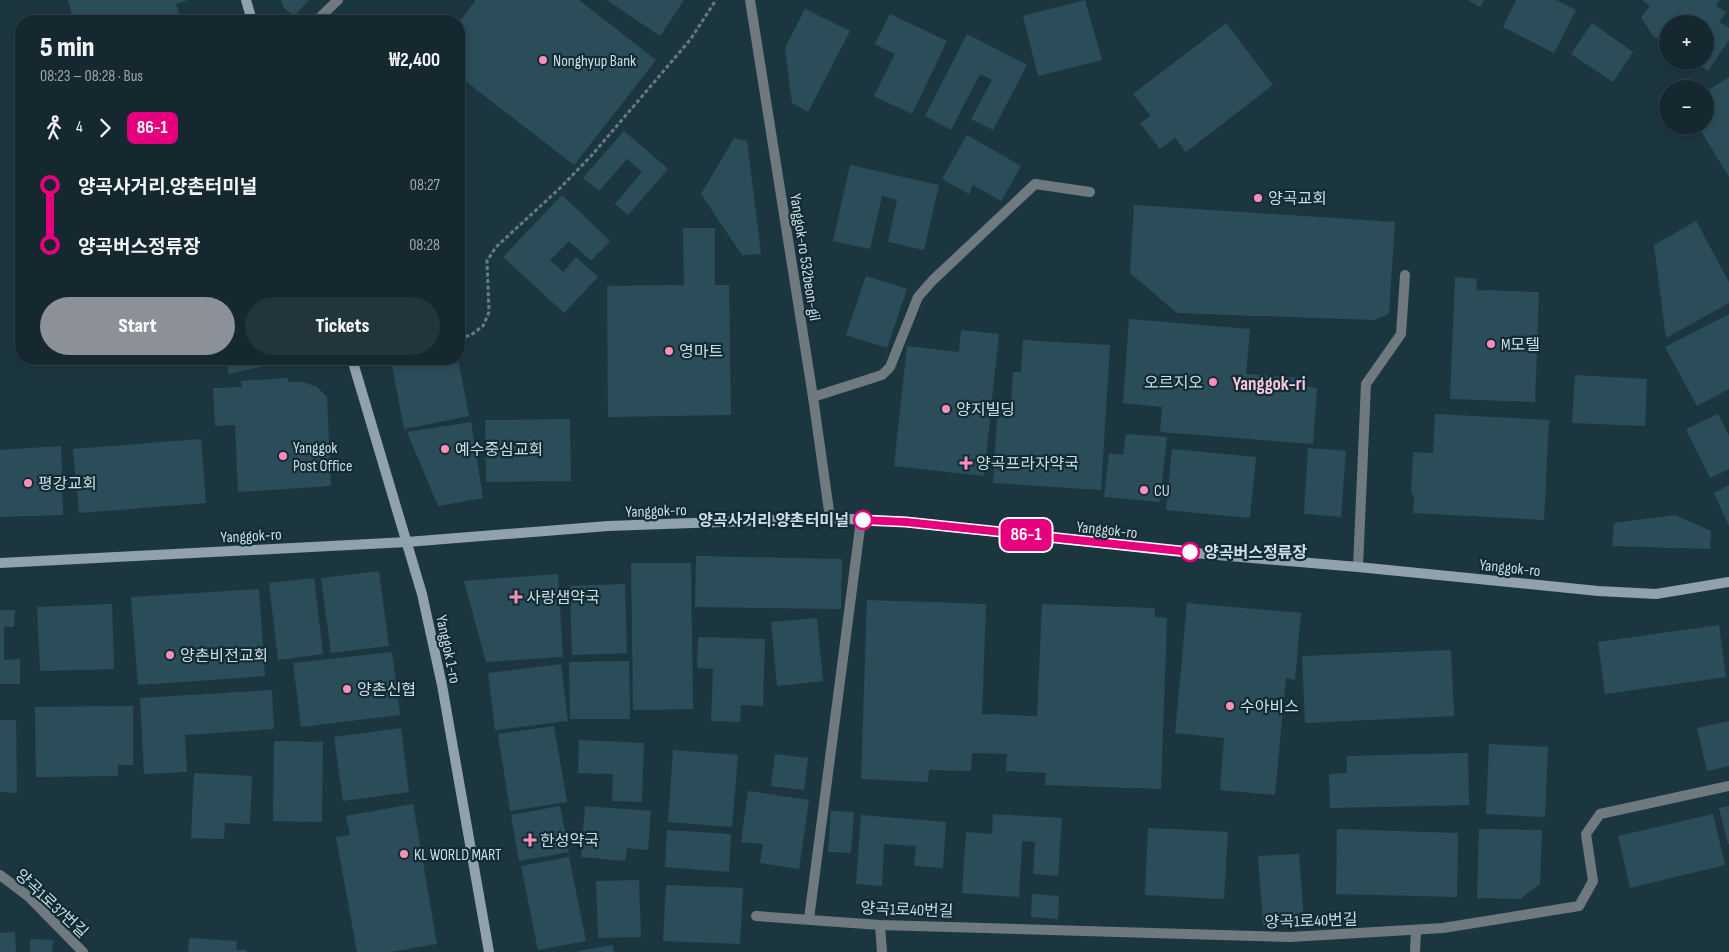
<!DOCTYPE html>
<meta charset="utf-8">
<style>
:root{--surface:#152830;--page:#22343c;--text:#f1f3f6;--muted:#9da6ab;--line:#34444c;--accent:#8c9099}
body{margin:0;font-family:"Sofia Sans Condensed","Noto Sans KR",sans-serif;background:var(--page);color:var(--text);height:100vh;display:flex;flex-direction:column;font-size:19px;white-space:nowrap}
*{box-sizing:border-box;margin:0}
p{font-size:16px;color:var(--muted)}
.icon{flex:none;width:28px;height:28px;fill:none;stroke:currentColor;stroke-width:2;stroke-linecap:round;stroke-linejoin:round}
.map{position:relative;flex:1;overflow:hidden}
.panel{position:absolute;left:15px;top:15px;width:450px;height:350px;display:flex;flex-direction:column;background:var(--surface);border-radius:20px;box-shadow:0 2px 8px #0003,0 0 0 1px var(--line)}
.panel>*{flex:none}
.badge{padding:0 10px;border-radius:8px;font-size:18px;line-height:32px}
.controls{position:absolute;left:1659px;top:15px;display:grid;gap:10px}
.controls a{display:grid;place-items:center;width:55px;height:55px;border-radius:50%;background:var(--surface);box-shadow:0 2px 8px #0003,0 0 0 1px var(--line);font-size:25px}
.map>.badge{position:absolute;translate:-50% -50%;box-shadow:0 0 0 2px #fff}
.legs{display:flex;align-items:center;gap:8px;height:55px;padding:0 25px;font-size:16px}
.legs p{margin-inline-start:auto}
.summary{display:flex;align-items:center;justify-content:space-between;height:85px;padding:0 25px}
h1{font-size:28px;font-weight:800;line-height:38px}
.primary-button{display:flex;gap:10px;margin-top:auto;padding:10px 25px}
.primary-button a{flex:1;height:58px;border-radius:30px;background:var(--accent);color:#fff;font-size:20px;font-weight:800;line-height:58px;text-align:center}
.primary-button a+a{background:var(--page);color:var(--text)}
ul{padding:0 25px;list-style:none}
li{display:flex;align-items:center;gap:18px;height:60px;font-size:19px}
li i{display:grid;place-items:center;width:8px;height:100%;margin:0 6px;background:currentColor}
li i::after{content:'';width:12px;height:12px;margin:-6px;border:4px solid;border-radius:50%;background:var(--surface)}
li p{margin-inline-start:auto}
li:first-child i{background:linear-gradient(#0000 50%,currentColor 0)}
li:last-child i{background:linear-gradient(currentColor 50%,#0000 0)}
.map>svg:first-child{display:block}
</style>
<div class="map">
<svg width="1729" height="952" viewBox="0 0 1729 952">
<rect width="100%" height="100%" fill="#1c3640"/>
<g fill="#2b4d5a">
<path d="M68 0H188L176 4 181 21H139L138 17 123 21H74Z"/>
<path d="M281 0H309L294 16 284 8Z"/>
<path d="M476 0H579L656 60 574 165 459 76V22Z"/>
<path d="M607 0H684L660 36Z"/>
<path d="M1085 0 1102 60 1038 76 1023 16Z"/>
<path d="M1468 0H1484L1480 7Z"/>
<path d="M1516 0H1556L1576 10 1554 53 1503 27Z"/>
<path d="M1642 0H1720L1716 6 1726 12 1719 22 1729 28V40L1708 71 1693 61H1705V24H1668V45L1653 36 1641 17 1650 6Z"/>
<path d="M805 9 850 31 808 112 792 103 785 48Z"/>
<path d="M890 14 947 41 912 114 874 96 895 54 875 44Z"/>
<path d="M202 16 204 21H185Z"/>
<path d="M1226 23 1273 85 1186 152 1175 138 1160 149 1140 123 1151 116 1133 94Z"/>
<path d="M1592 23 1633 52 1613 82 1571 54Z"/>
<path d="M967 34 1027 65 993 130 971 119 992 80 980 74 951 130 925 116Z"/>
<path d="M1729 77V177L1698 126H1705V92Z"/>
<path d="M624 131 668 169 628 215 615 204 642 172 627 159 599 191 583 178Z"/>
<path d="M967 135 1021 166 1001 201 973 185 969 194 942 179Z"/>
<path d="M734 138 747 141 761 254 742 255 701 194Z"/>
<path d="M850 165 939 185 924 250 888 242 897 200 882 196 870 249 833 241Z"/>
<path d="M562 195 610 241 591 261 569 241 550 260 563 272 576 257 598 277 564 313 503 257Z"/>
<path d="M1134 205 1395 222 1389 314 1374 320 1177 313 1130 273Z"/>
<path d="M459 210 464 224 459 226Z"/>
<path d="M1696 221 1729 282V303L1666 338 1654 245Z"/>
<path d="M683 228H715V285H729L731 415 608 417 607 286 684 285Z"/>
<path d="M866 276 907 289 887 348 846 335Z"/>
<path d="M1455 277 1477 279 1476 290 1539 292 1535 402 1450 399Z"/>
<path d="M459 313 464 326 459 327Z"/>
<path d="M1729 314V389L1697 406 1665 347Z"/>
<path d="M1129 319 1250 329 1246 374 1302 378 1301 386 1317 388 1313 444 1160 432 1162 407 1123 403Z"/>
<path d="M961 330 999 334 984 476 894 466 907 346 959 352Z"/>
<path d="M1023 340 1110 345 1101 490 993 483 998 400 1011 402 1013 372H1021Z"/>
<path d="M225 359H293V360L229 374Z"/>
<path d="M397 359H458L469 416 404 429 391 360Z"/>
<path d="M1575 375 1647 379 1645 426 1572 423Z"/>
<path d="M288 378V382H303L317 387 327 397 331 486 238 492 235 425 215 426 213 388 242 387 241 381Z"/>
<path d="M1435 414 1549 420 1544 520 1413 513 1414 497 1411 492 1413 452 1433 453Z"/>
<path d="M1718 414 1729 436V469L1710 478 1686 429Z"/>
<path d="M570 419 571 481 486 482 485 420Z"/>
<path d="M471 422 483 498 438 506 407 432Z"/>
<path d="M1126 434 1167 437 1160 502 1104 497 1109 453 1123 455Z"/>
<path d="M201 439 206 503 79 513 73 449Z"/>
<path d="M61 446 63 515 0 517V450Z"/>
<path d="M1308 448 1346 451 1341 517 1304 514Z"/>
<path d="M1172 449 1256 457 1250 518 1166 510Z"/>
<path d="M1729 485V526L1714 493Z"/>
<path d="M1675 515 1711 531 1710 549 1612 546 1614 523Z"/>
<path d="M696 556 842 559 841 609 695 607Z"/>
<path d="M631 563H691L693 709 633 710Z"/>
<path d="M379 571 389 646 331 653 321 578Z"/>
<path d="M558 574 563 657 486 662 464 581Z"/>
<path d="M314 578 323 654 278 660 269 583Z"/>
<path d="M625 584 627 653 572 655 570 586Z"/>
<path d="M259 589 265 676 138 685 131 597Z"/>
<path d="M867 600 986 604 982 714 1037 716 1042 604 1155 608V617L1167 618 1161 789 1045 785 1046 773 1006 771 1007 754 972 753 971 771 929 770 928 782 861 779Z"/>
<path d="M1187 603 1301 613 1295 680 1286 678 1275 795 1220 790 1224 738 1175 733Z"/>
<path d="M112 604 114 669 40 671 37 607Z"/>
<path d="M0 610H15L14 627H4V660L20 659V684H0Z"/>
<path d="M817 618 823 681 777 686 771 622Z"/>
<path d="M1719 625 1726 677 1605 694 1598 642Z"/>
<path d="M698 637 765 639 763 706 741 705 740 722 711 721 713 669 697 668Z"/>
<path d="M1451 650 1454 716 1305 723 1302 656Z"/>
<path d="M392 652 400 715 301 727 293 663Z"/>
<path d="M629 661 630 719H570L569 662Z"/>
<path d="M561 664 568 721 495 730 488 673Z"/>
<path d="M272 690 274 729 185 735 187 772 144 774 140 698Z"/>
<path d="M133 706V765H118V776L36 777 35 707Z"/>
<path d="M0 720H16L17 793 0 792Z"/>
<path d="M1729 721V766L1707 771 1697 728Z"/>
<path d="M554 726 567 802 510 811 498 734Z"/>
<path d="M401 728 409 792 343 801 334 737Z"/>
<path d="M579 740 644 743 642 802 612 801 613 774 578 773Z"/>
<path d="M274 741 323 742 322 822 273 821Z"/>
<path d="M1489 744 1548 747 1545 817 1486 814Z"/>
<path d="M673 750 738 755 732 827 668 822Z"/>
<path d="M1468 753 1469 805 1330 808 1329 774 1347 773V756Z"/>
<path d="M775 754 808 758 804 790 771 786Z"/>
<path d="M194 773 252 776 250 824 225 823 224 839 191 838Z"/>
<path d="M748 791 809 800 799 869 760 863 763 844 741 842Z"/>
<path d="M413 804 437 944 391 952H357L336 837 350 835 346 816Z"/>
<path d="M560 806 569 852 519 861 511 815Z"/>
<path d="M585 806 651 811 648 850 627 848 625 861 581 857Z"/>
<path d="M1729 806V844H1728L1719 808Z"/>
<path d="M831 811 854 812 851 853 828 852Z"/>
<path d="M993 814 1062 818 1058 876 1033 874 1035 842 1022 841 1019 897 962 893 966 832 992 834Z"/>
<path d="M1713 814 1725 865 1630 888 1618 836Z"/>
<path d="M861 815 946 822 943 868 914 866 916 846 884 844 882 886 856 884Z"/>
<path d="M1148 828 1228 832 1224 899 1145 895Z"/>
<path d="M1337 829 1458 833 1457 897 1336 894Z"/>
<path d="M1479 829 1542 830 1540 884 1520 899 1477 898Z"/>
<path d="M667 830 731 834 729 872 665 867Z"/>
<path d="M1299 854 1304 921 1263 925 1258 856Z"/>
<path d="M569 857 586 941 538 950 521 866Z"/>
<path d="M639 880 641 937 598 938 596 881Z"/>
<path d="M666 885 743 888 740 944 663 941Z"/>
<path d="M1032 894 1059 896 1058 919 1031 917Z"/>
<path d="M15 932 16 952H0V933Z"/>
<path d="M189 938 237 941 236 950H247L246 952H188Z"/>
<path d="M30 939 53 940 52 952H30Z"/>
<path d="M613 945 614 952H578V951Z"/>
</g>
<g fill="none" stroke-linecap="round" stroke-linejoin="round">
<path stroke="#667b83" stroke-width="3" stroke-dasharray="4 2.5" stroke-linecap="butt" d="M459 338 471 335 483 326 489 312 487 261 496 247 560 188 592 155 690 40 716 0"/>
<g stroke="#6f7a80" stroke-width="10">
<path d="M813 397 882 375 890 367 918 297 933 280 1035 184 1090 192"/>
<path d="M1358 567 1366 384 1401 334 1405 275"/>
<path d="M0 875 29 897 83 952"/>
<path d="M756 916 880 925 1290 937 1443 928 1579 906 1593 881 1586 834 1600 814 1729 786"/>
<path d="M809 919 861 520"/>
<path d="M880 925 882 952"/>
<path d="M1415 952 1416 930"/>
</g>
<g stroke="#6f7a80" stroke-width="10">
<path d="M750 0 813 397 830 518"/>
<path d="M316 21 338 0"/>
</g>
<g stroke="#90a3ab" stroke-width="10">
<path d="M246 0 252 21"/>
<path d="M352 359 422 594 442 685 489 952"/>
<path d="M0 563 407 542 608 526 830 518 906 522 1171 551 1358 567 1598 591 1656 594 1729 582"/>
</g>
</g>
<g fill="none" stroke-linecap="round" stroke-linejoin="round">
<defs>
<path id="line-1" d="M863 520 906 522 1190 552"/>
</defs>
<use href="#line-1" stroke="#fff" stroke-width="11"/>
<use href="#line-1" stroke="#e6007e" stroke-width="8"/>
</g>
<g fill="#ff8eba" stroke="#122c36" stroke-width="2">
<circle cx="543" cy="60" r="5"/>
<circle cx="1258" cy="198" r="5"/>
<circle cx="1491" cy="344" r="5"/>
<circle cx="669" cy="351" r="5"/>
<circle cx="1213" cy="382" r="5"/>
<circle cx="946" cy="409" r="5"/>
<circle cx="445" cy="449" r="5"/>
<circle cx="283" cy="456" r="5"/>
<path d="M963.5 455.5h5v5h5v5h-5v5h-5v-5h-5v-5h5z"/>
<circle cx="28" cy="483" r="5"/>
<circle cx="1144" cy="490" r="5"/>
<path d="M513.5 589.5h5v5h5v5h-5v5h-5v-5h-5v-5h5z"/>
<circle cx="170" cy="655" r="5"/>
<circle cx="347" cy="689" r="5"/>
<circle cx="1230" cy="706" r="5"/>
<path d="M527.5 832.5h5v5h5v5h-5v5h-5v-5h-5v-5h5z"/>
<circle cx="404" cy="854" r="5"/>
</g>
<g fill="#fff" stroke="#e6007e" stroke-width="2.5">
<circle cx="863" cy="520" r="9"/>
<circle cx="1190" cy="552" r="9"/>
</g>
<g text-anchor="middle" stroke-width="4.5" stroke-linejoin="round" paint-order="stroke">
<g font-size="16" fill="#cedde3" stroke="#122c36" text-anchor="start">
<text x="553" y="66">Nonghyup Bank</text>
<text x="1268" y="204">양곡교회</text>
<text x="1501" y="350">M모텔</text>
<text x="679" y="357">영마트</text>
<text x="1203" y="388" text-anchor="end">오르지오</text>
<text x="956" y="415">양지빌딩</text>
<text x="293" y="453">Yanggok<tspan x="293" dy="18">Post Office</tspan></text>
<text x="455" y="455">예수중심교회</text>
<text x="976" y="469">양곡프라자약국</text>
<text x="38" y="489">평강교회</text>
<text x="1154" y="496">CU</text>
<text x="526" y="603">사랑샘약국</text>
<text x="180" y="661">양촌비전교회</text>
<text x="357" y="695">양촌신협</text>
<text x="1240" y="712">수아비스</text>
<text x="540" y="846">한성약국</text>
<text x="414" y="860">KL WORLD MART</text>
</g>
<g font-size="16" fill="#cedde3" stroke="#122c36">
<text transform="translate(806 257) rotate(81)" y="6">Yanggok-ro 532beon-gil</text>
<text transform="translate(656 510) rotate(-2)" y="6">Yanggok-ro</text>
<text transform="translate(1107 529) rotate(6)" y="6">Yanggok-ro</text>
<text transform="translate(251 535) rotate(-3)" y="6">Yanggok-ro</text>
<text transform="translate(1510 567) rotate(6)" y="6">Yanggok-ro</text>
<text transform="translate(449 649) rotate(78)" y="6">Yanggok 1-ro</text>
<text transform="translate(52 903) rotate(43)" y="6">양곡1로37번길</text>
<text transform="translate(907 909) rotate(2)" y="6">양곡1로40번길</text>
<text transform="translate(1311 920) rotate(-2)" y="6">양곡1로40번길</text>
</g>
<g font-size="16" font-weight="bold" fill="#cedde3" stroke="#122c36" text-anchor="end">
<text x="849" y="526">양곡사거리.양촌터미널</text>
<text x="1204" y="558" text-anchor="start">양곡버스정류장</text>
</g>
<g font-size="19" font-weight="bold" fill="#f9c7d8" stroke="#122c36">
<text x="1269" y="390">Yanggok-ri</text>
</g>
</g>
</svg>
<div class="controls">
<a>+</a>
<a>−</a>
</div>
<b class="badge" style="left:1026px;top:535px;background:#e6007e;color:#fff">86-1</b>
<section class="panel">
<div class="summary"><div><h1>5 min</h1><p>08:23 – 08:28 · Bus</p></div><b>₩2,400</b></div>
<div class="legs"><svg class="icon" aria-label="walk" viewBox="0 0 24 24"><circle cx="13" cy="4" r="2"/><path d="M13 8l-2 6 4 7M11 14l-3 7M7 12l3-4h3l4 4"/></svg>4<svg class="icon" aria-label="forward" viewBox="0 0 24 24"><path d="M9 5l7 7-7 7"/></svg><b class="badge" style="background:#e6007e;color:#fff">86-1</b></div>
<ul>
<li><i style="color:#e6007e"></i><b>양곡사거리.양촌터미널</b><p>08:27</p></li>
<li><i style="color:#e6007e"></i><b>양곡버스정류장</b><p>08:28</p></li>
</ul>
<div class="primary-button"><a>Start</a><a>Tickets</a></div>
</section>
</div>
